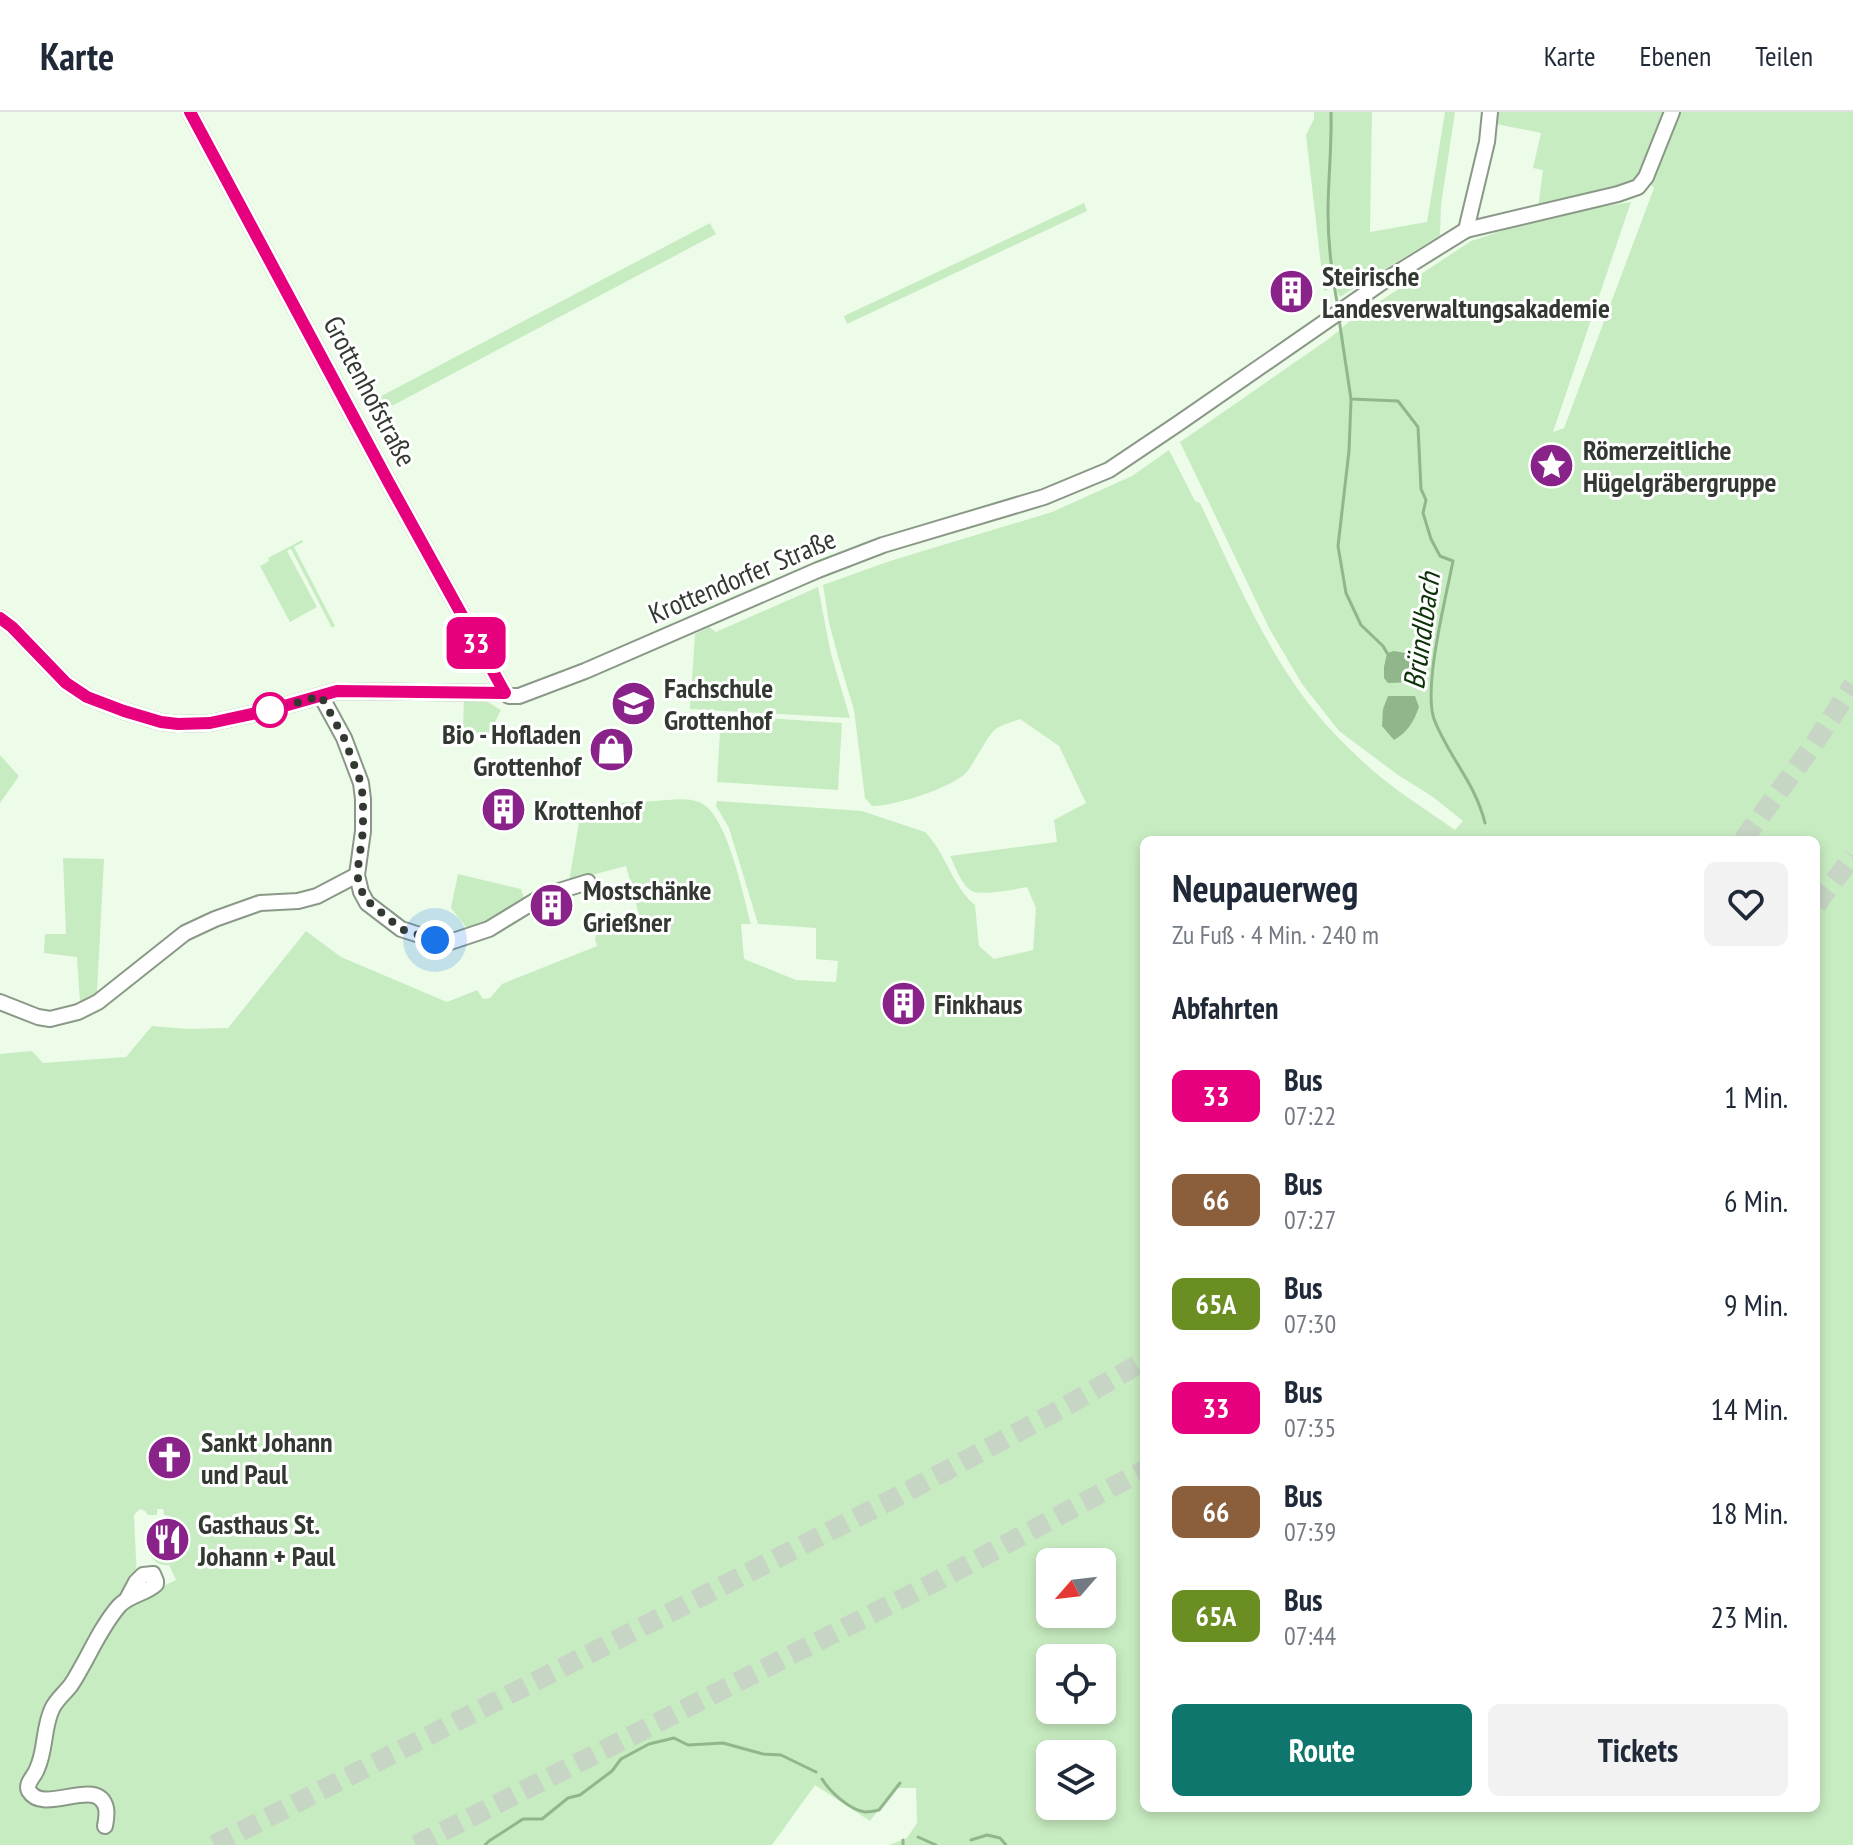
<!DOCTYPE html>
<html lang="de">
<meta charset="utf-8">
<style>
:root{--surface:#fff;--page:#f2f2f3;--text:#1f2937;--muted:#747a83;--line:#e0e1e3;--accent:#0f766e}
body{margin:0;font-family:"PT Sans Narrow",sans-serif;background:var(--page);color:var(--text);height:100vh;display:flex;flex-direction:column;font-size:30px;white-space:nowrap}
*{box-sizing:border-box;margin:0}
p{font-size:26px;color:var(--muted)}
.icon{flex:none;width:44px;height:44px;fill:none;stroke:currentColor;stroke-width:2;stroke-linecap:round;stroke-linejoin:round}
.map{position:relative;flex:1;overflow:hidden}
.sheet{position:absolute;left:1140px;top:724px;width:680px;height:976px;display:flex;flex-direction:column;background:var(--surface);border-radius:12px;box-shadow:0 4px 12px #0003}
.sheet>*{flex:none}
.badge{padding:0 16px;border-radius:12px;font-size:28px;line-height:52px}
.needle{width:52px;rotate:242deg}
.fabs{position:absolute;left:1036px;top:1436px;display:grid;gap:16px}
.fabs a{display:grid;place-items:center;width:80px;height:80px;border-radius:12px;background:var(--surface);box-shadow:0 4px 12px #0003;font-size:40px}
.you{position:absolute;width:40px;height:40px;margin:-20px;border:6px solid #fff;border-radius:50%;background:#1a73e8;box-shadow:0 0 0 12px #1a73e833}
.map>.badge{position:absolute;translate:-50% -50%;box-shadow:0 0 0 4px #fff}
h2{padding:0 32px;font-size:30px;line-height:72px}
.round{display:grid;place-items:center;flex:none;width:84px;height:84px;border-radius:12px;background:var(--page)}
.summary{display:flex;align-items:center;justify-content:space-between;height:136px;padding:0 32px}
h1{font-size:38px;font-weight:700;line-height:60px}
.action{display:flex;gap:16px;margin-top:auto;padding:16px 32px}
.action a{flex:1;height:92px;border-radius:12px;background:var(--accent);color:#fff;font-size:32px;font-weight:700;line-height:92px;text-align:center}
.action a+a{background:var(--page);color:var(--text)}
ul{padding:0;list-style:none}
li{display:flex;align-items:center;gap:24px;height:104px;padding:0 32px}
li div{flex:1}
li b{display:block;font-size:30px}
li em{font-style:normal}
li .badge{min-width:88px;font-weight:700;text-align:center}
header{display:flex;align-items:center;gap:48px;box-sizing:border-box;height:112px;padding:0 40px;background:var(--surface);border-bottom:2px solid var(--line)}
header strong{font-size:38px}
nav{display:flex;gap:44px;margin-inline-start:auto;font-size:28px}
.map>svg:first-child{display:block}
</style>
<header>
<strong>Karte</strong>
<nav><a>Karte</a><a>Ebenen</a><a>Teilen</a></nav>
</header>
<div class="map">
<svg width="1853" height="1733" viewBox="0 0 1853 1733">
<rect width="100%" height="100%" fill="#ecfce9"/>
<g fill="#c8ecc1" fill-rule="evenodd">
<path d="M1314 0H1372L1370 120 1427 110 1445 0H1455L1441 93 1440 123 1340 185 1335 175 1324 179 1306 23 1314 7Z"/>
<path d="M1492 0H1667C1657 26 1650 61 1624 76L1538 96 1543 58 1533 56 1541 21 1491 11Z"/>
<path d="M1676 0H1853V1733H889L907 1726 917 1711 916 1676H896L870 1709 815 1673 772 1733H0V942L32 939 43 951 126 945 152 914 188 917 228 916 306 819 341 845 447 890 477 878 483 887 490 886 502 872 597 834 595 827 598 814 640 807 626 754 569 769 582 693C606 692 631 690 656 689 669 688 686 685 699 690 727 700 743 783 751 812H741L744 847 796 868 836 870 838 849 816 847V816L758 812 729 716 716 694 717 689 862 699 925 720C946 741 952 774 975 793L979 834 994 847 1033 838 1036 796 1027 775C1015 777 979 785 970 778 960 770 955 754 950 744L1057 730 1054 708 1086 691 1059 634 1020 607C1013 610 1004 612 997 616 987 623 975 651 965 662 950 676 892 695 872 694L865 686 854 598 839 548 829 511 823 473 890 449 1052 400 1132 364 1169 338 1195 389 1200 391C1229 451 1255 514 1293 570 1314 602 1342 631 1371 657 1396 679 1427 698 1455 718L1463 709 1433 685 1398 663 1339 619 1302 572 1269 516 1180 330 1330 226 1350 209 1471 129 1546 104 1631 90 1553 320 1564 316 1654 76 1648 69ZM1144 728H1816V1696H1144ZM140 1397 145 1399 148 1403H157V1397H163L164 1403 169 1404V1413H162L163 1423 178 1422 179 1434 173 1435 172 1440 161 1441 160 1436 148 1434C148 1445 158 1455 169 1453L176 1468 151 1480 137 1468 134 1403ZM1050 1450H1102V1502H1050ZM1050 1546H1102V1598H1050ZM1050 1642H1102V1694H1050Z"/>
<path d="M1084 91 1087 99 847 212 844 204Z"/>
<path d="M710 111 716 122 373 304 368 291Z"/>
<path d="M302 428 303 430 294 435 335 514 332 516 291 437 287 439 317 495 290 510 260 454 269 449 268 446Z"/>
<path d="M818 475 831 542 850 606 690 597 695 522 709 515 716 520Z"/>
<path d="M464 587 484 588 501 598 488 624 463 616Z"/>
<path d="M721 603 842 611 838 678 717 670Z"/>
<path d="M0 643 19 664 0 691Z"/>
<path d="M63 746 104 747 97 880 80 891 77 845 44 841 45 822H66Z"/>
<path d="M458 762 521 777 524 786 507 801 470 820 451 796Z"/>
</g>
<g fill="#92b68c">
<path d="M1394 539 1416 543 1419 555 1416 570 1388 571 1384 566V555L1387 541Z"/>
<path d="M1388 584H1415L1419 595C1414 609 1408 620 1394 628L1382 614 1383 597Z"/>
</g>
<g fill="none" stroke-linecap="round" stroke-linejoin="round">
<g stroke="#92b68c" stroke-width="3">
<path d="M1331 0C1332 34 1328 67 1328 101 1328 133 1332 164 1338 195"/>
<path d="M1339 207 1351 287 1398 289 1418 315 1421 377 1426 388 1423 401 1431 427 1440 444 1453 449C1446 485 1423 575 1434 607 1448 644 1475 670 1485 711"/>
<path d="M1351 288 1349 339 1338 434 1346 481 1361 513 1383 534 1387 541"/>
<path d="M822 1667C830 1680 850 1698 865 1700 870 1700 875 1699 879 1698L900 1671"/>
<path d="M918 1725 936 1733"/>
<path d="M903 1728V1733"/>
<path d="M971 1728 987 1723 1000 1726 1006 1733"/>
<path d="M485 1733 489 1729 523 1707H542L568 1686 580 1683 612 1659 621 1647 649 1632 674 1626 688 1633 723 1631 763 1642 781 1643 816 1660"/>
</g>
<g stroke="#c7d5c4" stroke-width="20" stroke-dasharray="20 10" stroke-linecap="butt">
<path d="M1743 728 1814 632 1853 573"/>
<path d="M1816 793 1853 744"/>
<path d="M214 1733 895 1386 1059 1298 1144 1249"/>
<path d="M416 1733 939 1468 1144 1358"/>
</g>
<defs>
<g id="minor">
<path d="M190 0 389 371 505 581"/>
<path d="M1466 118 1487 30 1490 0"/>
<path d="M0 506 12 515 66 571 87 585 124 599 161 610 178 612 210 611 270 598 337 579 505 581 509 584H519L585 559 818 458 883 433 1044 385 1109 358 1179 311 1384 169 1466 118 1618 82 1638 75 1646 65 1672 0"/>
<path d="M321 584 344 626 361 671 363 687V719L357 763 361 780 367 791 401 817 435 828 450 830 489 817 543 784 588 770"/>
<path d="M0 890 38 905 50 907 78 900 98 890 185 821 215 807 260 791 298 789 317 784 357 763"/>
<path d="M105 1714C106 1709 107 1701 106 1696 98 1663 44 1704 29 1679 25 1671 35 1664 37 1657 46 1638 43 1616 52 1597 56 1588 65 1581 71 1573 88 1547 99 1517 119 1494 129 1483 145 1482 156 1472V1469L153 1462 143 1463 136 1470 127 1487"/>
</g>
</defs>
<use href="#minor" stroke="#8a9987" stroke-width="18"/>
<use href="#minor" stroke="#fff" stroke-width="14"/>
</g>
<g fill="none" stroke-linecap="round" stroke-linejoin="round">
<defs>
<path id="line" d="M0 506 12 515 66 571 87 585 124 599 161 610 178 612 210 611 270 598 337 579 505 581 389 371 190 0"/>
</defs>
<use href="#line" stroke="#fff" stroke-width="18"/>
<use href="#line" stroke="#e6007e" stroke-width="12"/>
<path stroke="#323931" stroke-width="8" stroke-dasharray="0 14.4" d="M270 598 321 584 344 626 361 671 363 687V719L357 763 364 786 401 817 435 828"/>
</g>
<defs>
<symbol id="building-disc" viewBox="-11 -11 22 22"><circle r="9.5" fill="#892389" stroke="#fff"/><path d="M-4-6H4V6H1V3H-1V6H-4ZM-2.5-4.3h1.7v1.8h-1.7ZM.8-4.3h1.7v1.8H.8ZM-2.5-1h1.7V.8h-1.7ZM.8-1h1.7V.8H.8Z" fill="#fff"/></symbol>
<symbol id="sight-disc" viewBox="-11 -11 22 22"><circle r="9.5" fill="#892389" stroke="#fff"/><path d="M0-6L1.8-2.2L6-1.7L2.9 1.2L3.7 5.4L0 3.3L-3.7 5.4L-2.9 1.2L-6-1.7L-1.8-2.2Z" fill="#fff"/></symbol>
<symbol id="school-disc" viewBox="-11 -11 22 22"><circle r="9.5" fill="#892389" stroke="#fff"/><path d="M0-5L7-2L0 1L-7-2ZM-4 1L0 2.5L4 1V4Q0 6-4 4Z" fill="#fff"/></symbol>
<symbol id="shop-disc" viewBox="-11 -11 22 22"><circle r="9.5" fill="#892389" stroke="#fff"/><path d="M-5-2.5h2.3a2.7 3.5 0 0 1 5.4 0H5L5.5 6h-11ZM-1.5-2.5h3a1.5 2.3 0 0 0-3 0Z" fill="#fff"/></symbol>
<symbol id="church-disc" viewBox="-11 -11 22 22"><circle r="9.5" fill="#892389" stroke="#fff"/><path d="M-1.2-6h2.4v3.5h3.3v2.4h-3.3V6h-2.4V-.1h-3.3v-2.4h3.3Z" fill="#fff"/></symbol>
<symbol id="restaurant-disc" viewBox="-11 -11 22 22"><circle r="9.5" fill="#892389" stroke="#fff"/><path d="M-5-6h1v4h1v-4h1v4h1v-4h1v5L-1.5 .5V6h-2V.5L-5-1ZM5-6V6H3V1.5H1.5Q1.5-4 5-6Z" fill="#fff"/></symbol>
</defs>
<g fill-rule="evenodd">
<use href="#building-disc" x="1266" y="154" width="51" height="51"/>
<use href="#sight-disc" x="1526" y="328" width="51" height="51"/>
<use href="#school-disc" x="608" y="566" width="51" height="51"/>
<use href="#shop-disc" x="586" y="612" width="51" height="51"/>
<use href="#building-disc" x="478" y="672" width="51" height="51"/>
<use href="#building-disc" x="526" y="768" width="51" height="51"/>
<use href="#building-disc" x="878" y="866" width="51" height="51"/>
<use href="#church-disc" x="144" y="1320" width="51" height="51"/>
<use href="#restaurant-disc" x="142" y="1402" width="51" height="51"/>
</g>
<circle fill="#fff" stroke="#e6007e" stroke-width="4" cx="270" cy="598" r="16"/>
<g text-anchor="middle" stroke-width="6" stroke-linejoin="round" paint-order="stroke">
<g font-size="28" font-weight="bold" fill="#323931" stroke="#fff" text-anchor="start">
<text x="1322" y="174">Steirische<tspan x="1322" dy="32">Landesverwaltungsakademie</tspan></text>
<text x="1583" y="348">Römerzeitliche<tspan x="1583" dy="32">Hügelgräbergruppe</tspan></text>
<text x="664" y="586">Fachschule<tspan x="664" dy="32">Grottenhof</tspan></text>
<text x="581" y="632" text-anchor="end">Bio - Hofladen<tspan x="581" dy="32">Grottenhof</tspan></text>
<text x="534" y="708">Krottenhof</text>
<text x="583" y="788">Mostschänke<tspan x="583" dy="32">Grießner</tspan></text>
<text x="934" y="902">Finkhaus</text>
<text x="201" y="1340">Sankt Johann<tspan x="201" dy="32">und Paul</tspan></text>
<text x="198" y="1422">Gasthaus St.<tspan x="198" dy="32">Johann + Paul</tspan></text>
</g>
<g font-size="28" fill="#323931" stroke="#fff">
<text transform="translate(370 279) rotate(62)" y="10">Grottenhofstraße</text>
<text transform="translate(742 464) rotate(-23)" y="10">Krottendorfer Straße</text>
</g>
<g font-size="30" font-style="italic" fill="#0e3207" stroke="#fff">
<text transform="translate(1422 519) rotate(-82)" y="10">Bründlbach</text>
</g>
</g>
</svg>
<div class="fabs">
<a><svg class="needle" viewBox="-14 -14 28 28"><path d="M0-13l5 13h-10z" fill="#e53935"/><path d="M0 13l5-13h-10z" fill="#747a83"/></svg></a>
<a><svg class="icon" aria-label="locate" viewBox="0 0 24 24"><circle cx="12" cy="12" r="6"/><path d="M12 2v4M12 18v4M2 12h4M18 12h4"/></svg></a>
<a><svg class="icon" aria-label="layers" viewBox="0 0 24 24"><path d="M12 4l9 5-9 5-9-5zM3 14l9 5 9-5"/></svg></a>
</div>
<div class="you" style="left:435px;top:828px"></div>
<b class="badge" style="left:476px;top:531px;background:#e6007e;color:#fff">33</b>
<section class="sheet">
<div class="summary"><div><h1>Neupauerweg</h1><p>Zu Fuß · 4 Min. · 240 m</p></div><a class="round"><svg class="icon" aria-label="heart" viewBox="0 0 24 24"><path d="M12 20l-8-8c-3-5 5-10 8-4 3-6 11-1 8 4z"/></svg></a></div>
<h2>Abfahrten</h2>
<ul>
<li><span class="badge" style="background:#e6007e;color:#fff">33</span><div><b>Bus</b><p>07:22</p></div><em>1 Min.</em></li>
<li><span class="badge" style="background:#8b5e3c;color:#fff">66</span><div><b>Bus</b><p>07:27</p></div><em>6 Min.</em></li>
<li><span class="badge" style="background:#6b8e23;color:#fff">65A</span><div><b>Bus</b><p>07:30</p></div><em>9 Min.</em></li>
<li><span class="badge" style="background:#e6007e;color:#fff">33</span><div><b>Bus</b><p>07:35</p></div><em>14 Min.</em></li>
<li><span class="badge" style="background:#8b5e3c;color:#fff">66</span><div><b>Bus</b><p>07:39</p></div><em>18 Min.</em></li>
<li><span class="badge" style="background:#6b8e23;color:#fff">65A</span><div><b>Bus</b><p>07:44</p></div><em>23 Min.</em></li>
</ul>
<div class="action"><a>Route</a><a>Tickets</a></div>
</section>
</div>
